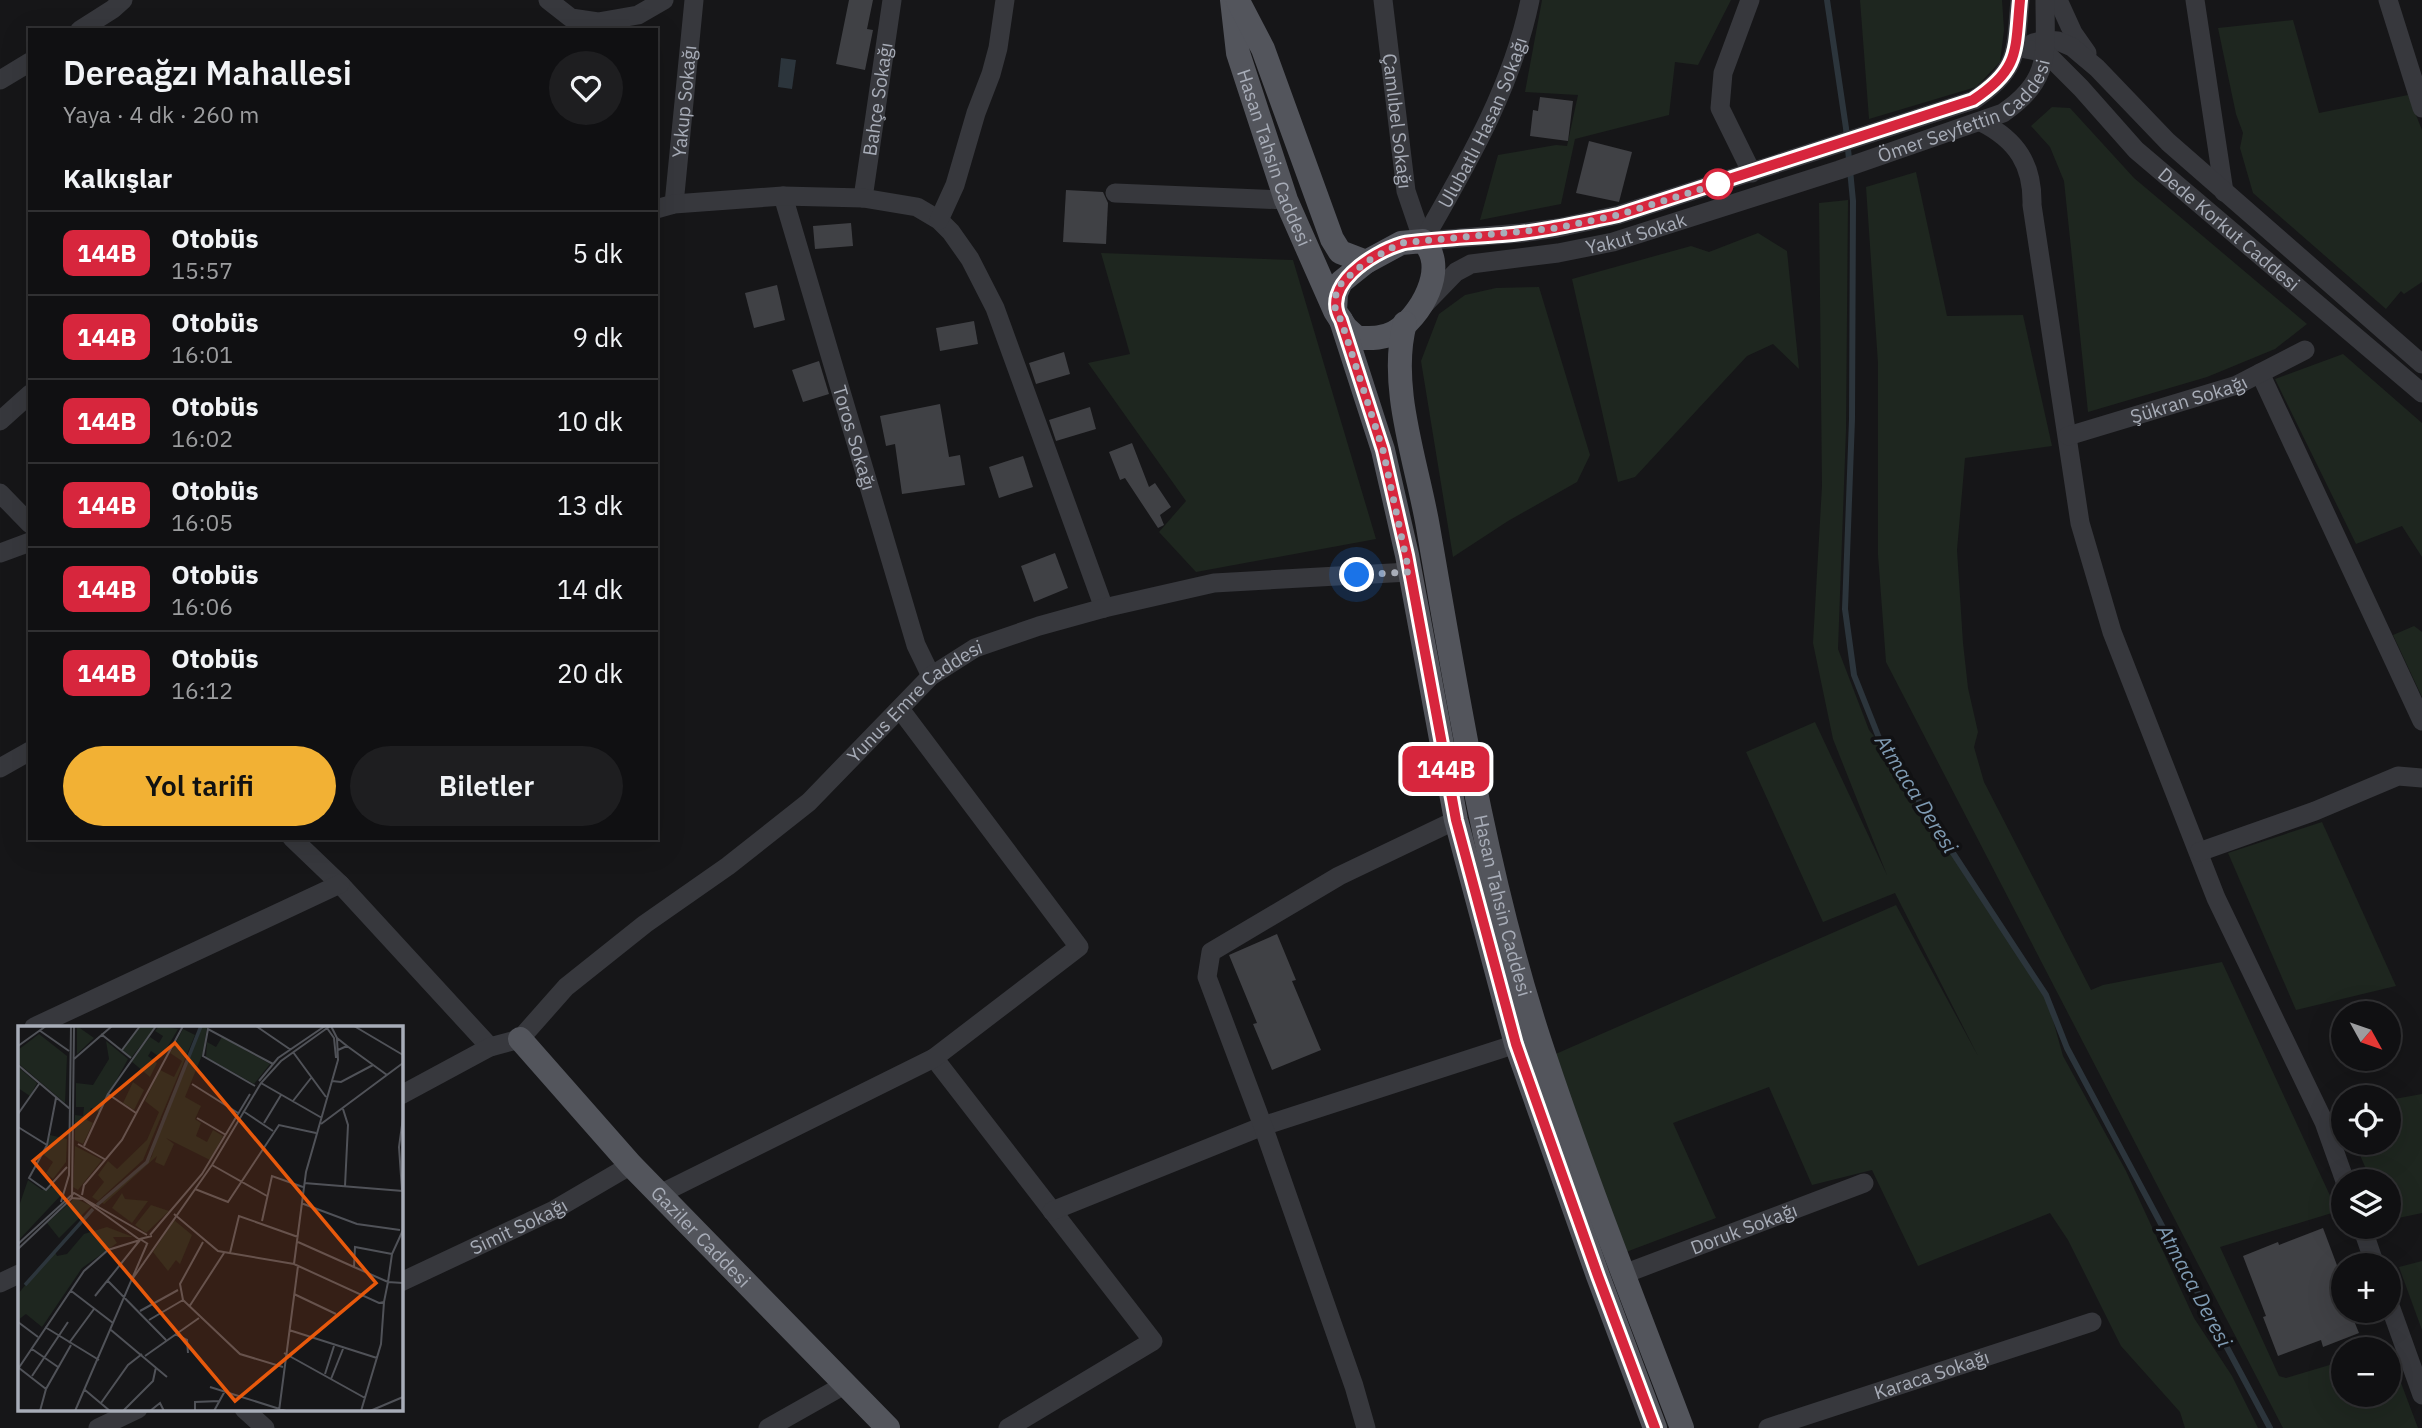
<!DOCTYPE html>
<html lang="tr">
<meta charset="utf-8">
<style>
:root{--surface:#101012;--page:#1e1e20;--text:#f1f3f6;--muted:#9c9d9f;--line:#303032;--accent:#f2b134}
body{margin:0;font-family:"IBM Plex Sans",sans-serif;background:var(--page);color:var(--text);height:100vh;display:flex;flex-direction:column;font-size:26px;white-space:nowrap}
*{box-sizing:border-box;margin:0}
p{font-size:23px;color:var(--muted)}
.icon{flex:none;width:38px;height:38px;fill:none;stroke:currentColor;stroke-width:2;stroke-linecap:round;stroke-linejoin:round}
.map{position:relative;flex:1;overflow:hidden}
.drawer{position:absolute;left:28px;top:28px;width:630px;height:812px;display:flex;flex-direction:column;background:var(--surface);border-radius:0px;box-shadow:0 7px 28px #0002,0 0 0 2px var(--line)}
.drawer>*{flex:none}
.badge{padding:0 14px;border-radius:10px;font-size:24px;line-height:46px}
.needle{width:46px;rotate:130deg}
.buttons{position:absolute;left:2331px;top:1001px;display:grid;gap:14px}
.buttons a{display:grid;place-items:center;width:70px;height:70px;border-radius:50%;background:var(--surface);box-shadow:0 7px 28px #0002,0 0 0 2px var(--line);font-size:35px}
.you{position:absolute;width:35px;height:35px;margin:-18px;border:5px solid #fff;border-radius:50%;background:#1a73e8;box-shadow:0 0 0 10px #1a73e833}
.map>.badge{position:absolute;translate:-50% -50%;box-shadow:0 0 0 4px #fff}
h2{padding:0 35px;font-size:26px;line-height:63px}
.round{display:grid;place-items:center;flex:none;width:74px;height:74px;border-radius:37px;background:var(--page)}
.summary{display:flex;align-items:center;justify-content:space-between;height:119px;padding:0 35px}
h1{font-size:33px;font-weight:600;line-height:52px}
.cta{display:flex;gap:14px;margin-top:auto;padding:14px 35px}
.cta a{flex:1;height:80px;border-radius:42px;background:var(--accent);color:#111;font-size:28px;font-weight:600;line-height:80px;text-align:center}
.cta a+a{background:var(--page);color:var(--text)}
ul{padding:0;list-style:none}
li{display:flex;align-items:center;gap:21px;height:84px;padding:0 35px;border-top:2px solid var(--line)}
li div{flex:1}
li b{display:block;font-size:26px}
li em{font-style:normal}
li .badge{min-width:77px;font-weight:700;text-align:center}
.map>svg:first-child{display:block}
</style>
<div class="map">
<svg width="2422" height="1428" viewBox="0 0 2422 1428">
<rect width="100%" height="100%" fill="#161618"/>
<g fill="#1e261f">
<path d="M1542 0H1731L1698 65 1675 62 1669 115 1575 139 1561 204 1480 220 1498 155 1556 145 1567 146 1578 95 1525 92Z"/>
<path d="M1860 0H2002L2004 30 2000 62 1976 87 1869 119Z"/>
<path d="M2293 20 2319 113 2408 95 2422 130V282L2404 294 2401 291 2386 309 2253 193 2240 148 2243 133 2236 114 2218 28Z"/>
<path d="M2052 107 2070 108 2134 178 2307 324 2275 349 2207 377 2088 412 2064 181 2050 147 2031 126Z"/>
<path d="M1916 172 1947 316 2023 315 2052 446 1965 458 1957 550 1963 643 1968 688 1978 732 1974 747 1984 782 2091 990 2103 985 2222 962 2333 1202 2332 1213 2220 1247 2279 1376 2286 1378 2343 1361V1395H2389V1351L2418 1428H2283L1886 662 1878 555V363L1866 187Z"/>
<path d="M1848 200 1846 430 1838 649 1869 730 1886 751 2046 995 2063 1056 2126 1171 2194 1318 2232 1376 2258 1428H2185L2180 1412 2121 1346 2068 1240 2050 1213 1918 1266 1872 1170 1812 1185 1769 1087 1673 1123 1716 1218 1626 1252 1551 1056 1896 905 1978 1056 1895 893 1823 922 1746 752 1815 722 1887 875 1833 739 1813 643 1822 486 1819 203Z"/>
<path d="M1758 233 1787 251 1799 369 1773 344 1747 356 1635 477 1618 482 1572 279 1691 246 1709 252Z"/>
<path d="M1101 253 1293 260 1376 539 1196 572 1159 532 1186 501 1088 363 1130 354Z"/>
<path d="M1539 287 1590 455 1577 482 1508 521 1453 557 1421 361 1439 314 1465 295 1496 288Z"/>
<path d="M2343 354 2422 423V557L2402 526 2356 544 2275 379Z"/>
<path d="M2414 626 2422 632V697L2393 635Z"/>
<path d="M2322 822 2396 986 2296 1010 2228 853Z"/>
<path d="M2422 1094V1213L2389 1220V1181H2371L2355 1143H2389V1100Z"/>
<path d="M2422 1261V1330L2399 1267Z"/>
</g>
<path fill="#2c353c" d="M781 58 796 60 792 89 778 87Z"/>
<g fill="none" stroke-linecap="round" stroke-linejoin="round">
<path stroke="#2c353c" stroke-width="6" d="M1827 0 1846 128 1853 201 1852 419 1845 609 1854 675 1881 743 2046 995 2067 1048 2270 1428"/>
</g>
<g fill="#404145">
<path d="M849 0H873L867 29 873 30 865 70 836 64Z"/>
<path d="M1540 97 1573 101 1568 141 1530 136 1533 110 1538 111Z"/>
<path d="M1589 141 1632 152 1619 202 1576 193Z"/>
<path d="M1066 190 1103 192 1108 203 1106 244 1063 242Z"/>
<path d="M851 223 853 246 815 249 813 226Z"/>
<path d="M777 285 785 320 754 328 745 293Z"/>
<path d="M974 321 978 344 940 351 936 328Z"/>
<path d="M1064 352 1070 374 1036 384 1029 363Z"/>
<path d="M819 361 829 394 803 402 792 370Z"/>
<path d="M940 404 949 457 960 455 965 485 902 494 895 444 886 446 880 416Z"/>
<path d="M1090 407 1096 429 1056 441 1049 420Z"/>
<path d="M1132 443 1149 487 1155 483 1171 507 1160 515 1164 525 1158 528 1125 478 1120 480 1109 452Z"/>
<path d="M1023 456 1033 487 999 498 989 467Z"/>
<path d="M1055 553 1068 588 1034 602 1021 566Z"/>
<path d="M1277 934 1296 980 1292 981 1321 1050 1272 1070 1253 1024 1257 1023 1229 955Z"/>
<path d="M2323 1228 2338 1268 2334 1269 2343 1294V1311H2350L2359 1333 2323 1347 2321 1340 2278 1356 2263 1317 2266 1316 2243 1256 2278 1242 2279 1245Z"/>
</g>
<g fill="none" stroke-linecap="round" stroke-linejoin="round">
<g stroke="#37383d" stroke-width="19">
<path d="M548 0 571 18 598 22 638 15 664 0"/>
<path id="s1" d="M1383 0 1406 191 1423 241"/>
<path d="M1750 0 1723 73 1720 108 1752 173"/>
<path d="M2058 0 2073 33 2087 53"/>
<path d="M2195 0 2224 192"/>
<path d="M2388 0 2422 108"/>
<path d="M80 30 113 9 123 0"/>
<path d="M2033 43 2045 40 2058 41 2072 47 2097 68 2168 142 2422 364"/>
<path id="s2" d="M2016 47 2046 53 2081 88 2136 150 2422 393"/>
<path d="M0 80 30 62"/>
<path d="M1981 122C2017 140 2033 165 2032 205L2080 523 2112 632 2216 898 2324 1122 2345 1181"/>
<path d="M1115 193 1286 200"/>
<path id="s3" d="M783 196 916 645 931 676"/>
<path id="s4" d="M863 198 892 0"/>
<path id="s5" d="M674 204 694 0"/>
<path d="M656 209 674 204 783 196 863 198 917 207 939 220 951 232 970 259 995 308 1104 608"/>
<path d="M939 220 955 185 976 113 991 74 998 48 1005 0"/>
<path d="M1423 241 1521 233 1557 228 1618 215 1974 100C2020 69 2015 52 2020 0"/>
<path id="s6" d="M1423 241C1467 164 1512 88 1530 0"/>
<path id="s7" d="M1424 305 1456 272 1471 264 1558 253 1613 242 1839 170 2003 113C2052 80 2045 52 2045 0"/>
<path d="M2260 373 2422 721"/>
<path d="M0 421 30 394"/>
<path id="s8" d="M2068 436 2237 385 2305 350"/>
<path d="M0 493 30 524"/>
<path d="M0 553 30 542"/>
<path d="M0 768 30 751"/>
<path d="M292 838 340 884 490 1047"/>
<path d="M2199 852 2315 811 2398 776 2422 778"/>
<path d="M34 1027 340 884"/>
<path d="M934 1058 1153 1341 1008 1428"/>
<path id="s9" d="M401 1095 490 1047 520 1039 566 987 645 924 728 866 809 802 931 676 975 648 1039 626 1104 608 1214 583 1409 572"/>
<path d="M660 1194 934 1058 1079 947 900 709"/>
<path d="M1052 1211 1263 1126 1516 1044"/>
<path d="M2362 1227 2375 1265"/>
<path id="s10" d="M1624 1274 1864 1183"/>
<path id="s11" d="M401 1282 554 1210 631 1165"/>
<path d="M0 1283 19 1274"/>
<path d="M2389 1303 2422 1395"/>
<path d="M244 1409 265 1428"/>
<path d="M98 1428 138 1409"/>
<path d="M768 1428 846 1384"/>
<path d="M1366 1428 1354 1386 1263 1126 1207 977 1211 952 1339 876 1456 820"/>
<path id="s12" d="M1768 1428 2092 1322"/>
</g>
<g stroke="#53555c" stroke-width="24">
<path id="s13" d="M1232 0 1238 53 1286 200 1335 311 1346 328 1357 338C1371 338 1381 339 1393 333 1421 318 1449 267 1423 241L1401 243 1366 262 1341 282 1336 293 1335 311"/>
<path d="M1238 1 1263 49 1332 239 1340 252 1366 262"/>
<path d="M1341 320 1383 450 1407 555 1456 820 1516 1044 1598 1276 1655 1428"/>
<path id="s14" d="M1405 323C1388 386 1417 463 1428 527 1458 699 1485 872 1539 1039 1582 1170 1633 1299 1682 1428"/>
<path id="s15" d="M520 1039 631 1165 888 1428"/>
</g>
</g>
<g fill="none" stroke-linecap="round" stroke-linejoin="round">
<defs>
<path id="line" d="M1655 1428 1598 1276 1516 1044 1456 820 1407 555 1383 450 1341 320C1320 286 1372 253 1401 244 1407 242 1416 242 1422 241 1449 238 1475 237 1502 235 1541 232 1579 223 1618 215L1973 100C2020 69 2015 52 2020 0"/>
</defs>
<use href="#line" stroke="#fff" stroke-width="16"/>
<use href="#line" stroke="#d7263d" stroke-width="10"/>
<path stroke="#a8adb8" stroke-width="7" stroke-dasharray="0 12.6" d="M1357 575 1409 572 1383 450 1341 320 1335 311 1336 293 1342 282 1366 262 1401 243 1557 228 1618 215 1727 181 1718 184"/>
</g>
<circle fill="#fff" stroke="#d7263d" stroke-width="3.5" cx="1718" cy="184" r="14"/>
<g text-anchor="middle" stroke-width="7" stroke-linejoin="round" paint-order="stroke">
<g font-size="19" fill="#a8adb8" stroke="#111113">
<text dy="7" stroke="none"><textPath href="#s4" startOffset="100">Bahçe Sokağı</textPath></text>
<text dy="7" stroke="none"><textPath href="#s5" startOffset="103">Yakup Sokağı</textPath></text>
<text dy="7" stroke="none"><textPath href="#s7" startOffset="586">Ömer Seyfettin Caddesi</textPath></text>
<text dy="7" stroke="none"><textPath href="#s1" startOffset="122">Çamlıbel Sokağı</textPath></text>
<text dy="7" stroke="none"><textPath href="#s6" startOffset="133">Ulubatlı Hasan Sokağı</textPath></text>
<text dy="7" stroke="none"><textPath href="#s13" startOffset="164">Hasan Tahsin Caddesi</textPath></text>
<text dy="7" stroke="none"><textPath href="#s2" startOffset="285">Dede Korkut Caddesi</textPath></text>
<text dy="7" stroke="none"><textPath href="#s7" startOffset="231">Yakut Sokak</textPath></text>
<text dy="7" stroke="none"><textPath href="#s8" startOffset="126">Şükran Sokağı</textPath></text>
<text dy="7" stroke="none"><textPath href="#s3" startOffset="252">Toros Sokağı</textPath></text>
<text dy="7" stroke="none"><textPath href="#s9" startOffset="654">Yunus Emre Caddesi</textPath></text>
<text dy="7" stroke="none"><textPath href="#s14" startOffset="593">Hasan Tahsin Caddesi</textPath></text>
<text dy="7" stroke="none"><textPath href="#s11" startOffset="130">Simit Sokağı</textPath></text>
<text dy="7" stroke="none"><textPath href="#s10" startOffset="128">Doruk Sokağı</textPath></text>
<text dy="7" stroke="none"><textPath href="#s15" startOffset="268">Gaziler Caddesi</textPath></text>
<text dy="7" stroke="none"><textPath href="#s12" startOffset="172">Karaca Sokağı</textPath></text>
</g>
<g font-size="21" font-style="italic" fill="#7f9bb3" stroke="#111113">
<text transform="translate(1916 794) rotate(58)" y="7">Atmaca Deresi</text>
<text transform="translate(2194 1286) rotate(62)" y="7">Atmaca Deresi</text>
</g>
</g>
<g transform="translate(18 1026)">
<rect width="385" height="385" fill="#161618"/>
<path d="M59 0 76 12 59 28ZM122 0H138L113 32 104 24ZM141 0 160 3 143 32 133 25 130 30 139 37 132 51 113 35 132 11 141 17 145 10 137 5ZM184 0 189 1 185 27 167 71 183 80 177 93 183 97 178 110 189 116 195 104 205 110 192 134 148 112 156 118 146 140 137 136 139 130 86 178 83 176 128 139 134 130 145 90ZM165 3 177 9 125 134 80 175 74 171 86 156 80 149 90 135 99 143 129 114 141 86 127 75 142 44 156 51 164 35 152 27ZM21 8 49 30 47 77 0 37V24ZM204 11 252 38 236 58 188 31 189 16 198 21ZM88 15 110 33 81 86 73 82 69 94 75 97 65 118 57 114V89L65 90 66 81H58V57L75 59 91 33ZM0 41 19 57 12 70 0 62ZM115 56 126 64 116 84 105 77ZM32 109 49 113 48 136 35 153 28 147 35 136 26 129ZM57 120 84 134 60 164 55 161ZM10 154 24 164 34 161 44 168 0 215V183ZM104 167 107 173 130 175 114 197 94 182ZM57 172 73 180 41 212 29 197ZM133 179 151 185 128 207 117 199ZM156 194 174 209 162 238 158 234 150 245 135 226ZM89 201 115 211H95L99 217 64 242 24 301 8 288 0 294V268L36 224 39 230 49 228 66 208Z" fill="#1e261f"/>
<path fill="none" stroke="#2c353c" stroke-width="3.5" d="M79 179 129 136 183 0M7 259 75 183"/>
<path fill="none" stroke="#505258" stroke-width="2" d="M238 0 273 24M336 0 385 29M309 2 316 12 318 32M21 4 51 25M83 8 113 32M319 12 329 20 320 24M0 20 28 0M329 20 369 49M104 24 122 0M275 26 308 71M56 33 94 0M0 39 52 83M241 55 260 32 307 0M314 55 323 56 355 39M243 57 304 92M174 58 220 87M237 60 185 30 190 3 255 38M38 72 29 119 11 152 28 164 49 141M275 75 293 52M325 83 330 99 327 160M225 85 255 105M118 87 90 68 138 0M0 88 21 58M179 92 208 109M246 97 263 69M303 98 385 37M0 101 29 119M60 118 88 134M66 120 90 68M194 139 249 170M286 157 385 165M177 163 210 176 261 99 298 107M384 164 381 121 385 92M64 169 66 159 104 114 165 0M54 172 56 0M54 172 65 173 122 214M43 176 51 149 53 0M283 177 339 198 382 204M156 188 200 225 276 238 361 277 366 276 370 256 385 257M244 195 254 150 285 161M132 209 184 148 232 68M185 216 162 258 165 274 222 328 265 341M280 216 336 241M0 218 56 167 129 209M130 218 122 213 134 210M0 223 54 172M212 227 221 190 280 211M374 228 337 221 336 241 370 256 374 228 385 204M276 238 288 146 320 34 319 12 313 0M89 254 148 314M113 255 194 139 243 57 263 35 312 0M52 264 95 297M276 268 318 288M77 270 122 214M171 281 206 227M122 285 160 264M131 294 165 274M0 296 20 311M27 301 81 334M93 304 149 351M271 304 359 332M157 308 169 314 170 327M51 317 76 283M14 323 40 341M266 327 347 372M127 330 181 292M1 342 28 363M0 343 66 245 90 224 122 214M307 348 316 320M14 350 50 296M313 353 325 323M192 361 268 385M67 364 92 385M83 377 110 339 124 328M22 385 28 363 53 319M57 385 129 218M105 385 135 355 138 341M132 385 142 377 146 385M177 385V376L202 375M196 385 208 363M261 385 280 240M343 385 363 318 366 276M352 385 385 371"/>
<path fill="#e8590c" fill-opacity="0.15" stroke="#e8590c" stroke-width="3.5" d="M157 17 358 257 217 375 15 135Z"/>
<rect width="385" height="385" fill="none" stroke="#a8adb8" stroke-width="3.5"/>
</g>
</svg>
<div class="buttons">
<a><svg class="needle" viewBox="-14 -14 28 28"><path d="M0-13l5 13h-10z" fill="#e53935"/><path d="M0 13l5-13h-10z" fill="#9c9d9f"/></svg></a>
<a><svg class="icon" aria-label="locate" viewBox="0 0 24 24"><circle cx="12" cy="12" r="6"/><path d="M12 2v4M12 18v4M2 12h4M18 12h4"/></svg></a>
<a><svg class="icon" aria-label="layers" viewBox="0 0 24 24"><path d="M12 4l9 5-9 5-9-5zM3 14l9 5 9-5"/></svg></a>
<a>+</a>
<a>−</a>
</div>
<div class="you" style="left:1357px;top:575px"></div>
<b class="badge" style="left:1446px;top:769px;background:#d7263d;color:#fff">144B</b>
<section class="drawer">
<div class="summary"><div><h1>Dereağzı Mahallesi</h1><p>Yaya · 4 dk · 260 m</p></div><a class="round"><svg class="icon" aria-label="heart" viewBox="0 0 24 24"><path d="M12 20l-8-8c-3-5 5-10 8-4 3-6 11-1 8 4z"/></svg></a></div>
<h2>Kalkışlar</h2>
<ul>
<li><span class="badge" style="background:#d7263d;color:#fff">144B</span><div><b>Otobüs</b><p>15:57</p></div><em>5 dk</em></li>
<li><span class="badge" style="background:#d7263d;color:#fff">144B</span><div><b>Otobüs</b><p>16:01</p></div><em>9 dk</em></li>
<li><span class="badge" style="background:#d7263d;color:#fff">144B</span><div><b>Otobüs</b><p>16:02</p></div><em>10 dk</em></li>
<li><span class="badge" style="background:#d7263d;color:#fff">144B</span><div><b>Otobüs</b><p>16:05</p></div><em>13 dk</em></li>
<li><span class="badge" style="background:#d7263d;color:#fff">144B</span><div><b>Otobüs</b><p>16:06</p></div><em>14 dk</em></li>
<li><span class="badge" style="background:#d7263d;color:#fff">144B</span><div><b>Otobüs</b><p>16:12</p></div><em>20 dk</em></li>
</ul>
<div class="cta"><a>Yol tarifi</a><a>Biletler</a></div>
</section>
</div>
